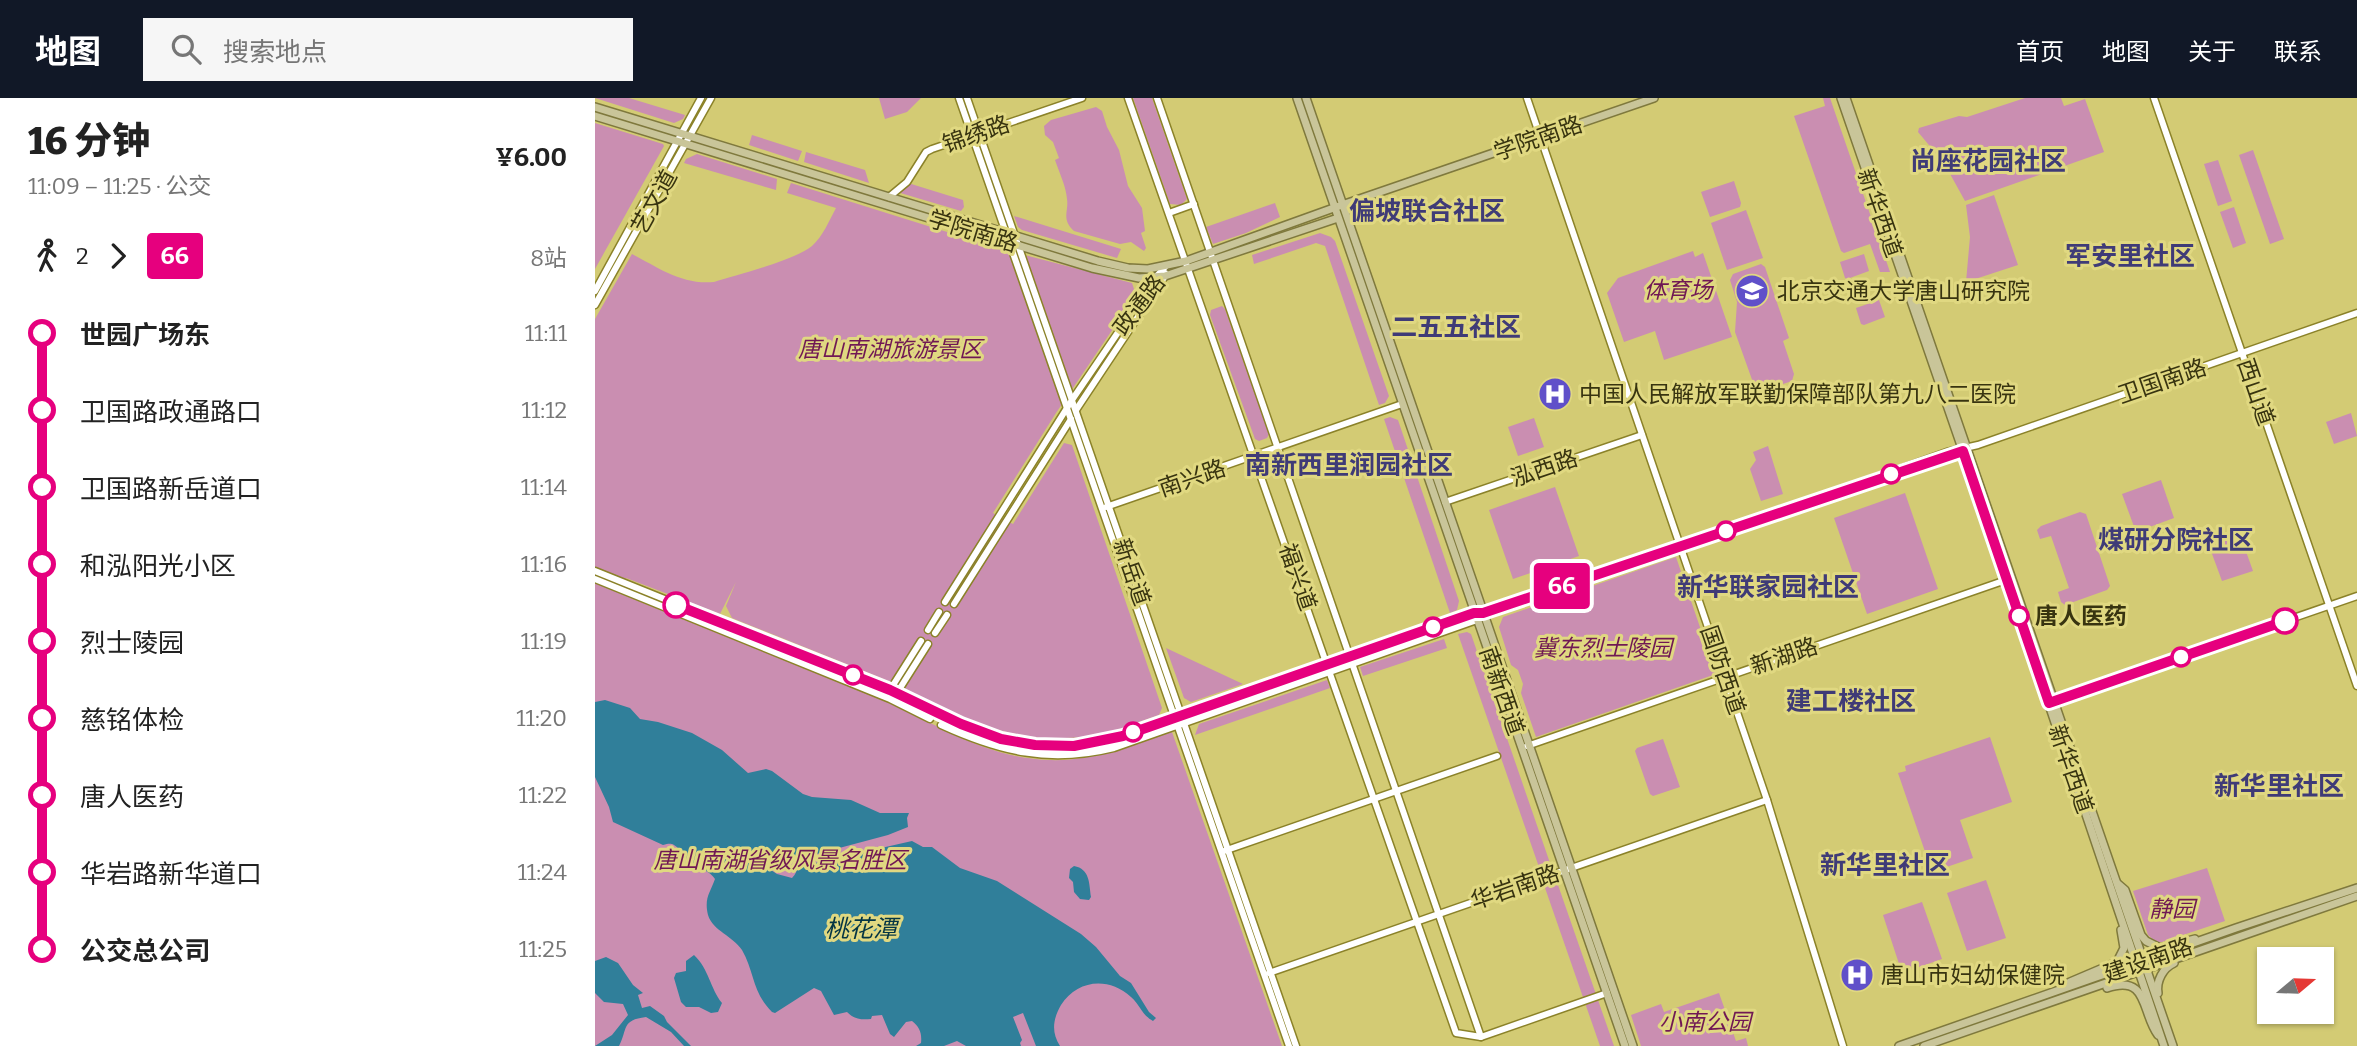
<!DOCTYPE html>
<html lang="zh">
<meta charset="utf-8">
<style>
:root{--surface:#fff;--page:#f6f6f6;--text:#222;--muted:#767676;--accent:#111827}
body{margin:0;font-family:Bitter,"Noto Sans SC",serif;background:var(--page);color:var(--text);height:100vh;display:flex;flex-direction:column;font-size:26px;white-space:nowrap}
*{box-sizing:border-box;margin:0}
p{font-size:23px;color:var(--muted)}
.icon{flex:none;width:38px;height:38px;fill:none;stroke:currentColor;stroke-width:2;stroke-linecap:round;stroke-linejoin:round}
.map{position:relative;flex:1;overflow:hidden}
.sheet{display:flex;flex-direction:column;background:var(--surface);width:595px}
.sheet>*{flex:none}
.badge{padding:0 14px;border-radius:5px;font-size:24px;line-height:46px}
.needle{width:46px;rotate:71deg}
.controls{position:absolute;left:1662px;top:849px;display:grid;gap:14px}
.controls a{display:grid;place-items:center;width:77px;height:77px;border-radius:0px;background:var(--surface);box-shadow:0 2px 5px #0004;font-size:35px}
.map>.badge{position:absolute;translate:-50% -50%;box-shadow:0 0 0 4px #fff}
.legs{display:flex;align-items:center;gap:10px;height:77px;padding:0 28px;font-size:23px}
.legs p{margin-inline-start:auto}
.summary{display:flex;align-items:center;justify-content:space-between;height:119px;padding:0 28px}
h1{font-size:38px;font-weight:800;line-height:52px}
ul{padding:0 28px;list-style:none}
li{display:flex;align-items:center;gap:24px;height:77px;font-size:26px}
li i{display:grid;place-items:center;width:10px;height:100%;margin:0 9px;background:currentColor}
li i::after{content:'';width:18px;height:18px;margin:-9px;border:5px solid;border-radius:50%;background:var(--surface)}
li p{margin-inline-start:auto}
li:first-child i{background:linear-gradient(#0000 50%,currentColor 0)}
li:last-child i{background:linear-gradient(currentColor 50%,#0000 0)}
header{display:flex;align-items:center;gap:42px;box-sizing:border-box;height:98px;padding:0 35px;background:var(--accent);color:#fff}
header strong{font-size:33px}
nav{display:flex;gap:38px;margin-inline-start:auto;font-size:24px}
.search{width:490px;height:63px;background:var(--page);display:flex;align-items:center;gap:18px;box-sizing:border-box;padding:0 24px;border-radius:0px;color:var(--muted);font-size:26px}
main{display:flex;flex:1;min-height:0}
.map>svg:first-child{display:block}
</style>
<header>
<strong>地图</strong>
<div class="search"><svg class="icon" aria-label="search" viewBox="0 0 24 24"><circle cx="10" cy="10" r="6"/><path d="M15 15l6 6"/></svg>搜索地点</div>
<nav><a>首页</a><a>地图</a><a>关于</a><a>联系</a></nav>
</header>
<main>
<section class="sheet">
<div class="summary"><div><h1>16 分钟</h1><p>11:09 – 11:25 · 公交</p></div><b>¥6.00</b></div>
<div class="legs"><svg class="icon" aria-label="walk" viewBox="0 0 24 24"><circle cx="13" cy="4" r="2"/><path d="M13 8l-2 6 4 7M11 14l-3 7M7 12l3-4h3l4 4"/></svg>2<svg class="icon" aria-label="forward" viewBox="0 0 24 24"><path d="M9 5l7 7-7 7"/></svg><b class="badge" style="background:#e6007e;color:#fff">66</b><p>8站</p></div>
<ul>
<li><i style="color:#e6007e"></i><b>世园广场东</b><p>11:11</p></li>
<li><i style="color:#e6007e"></i><span>卫国路政通路口</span><p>11:12</p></li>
<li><i style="color:#e6007e"></i><span>卫国路新岳道口</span><p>11:14</p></li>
<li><i style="color:#e6007e"></i><span>和泓阳光小区</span><p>11:16</p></li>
<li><i style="color:#e6007e"></i><span>烈士陵园</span><p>11:19</p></li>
<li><i style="color:#e6007e"></i><span>慈铭体检</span><p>11:20</p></li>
<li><i style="color:#e6007e"></i><span>唐人医药</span><p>11:22</p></li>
<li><i style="color:#e6007e"></i><span>华岩路新华道口</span><p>11:24</p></li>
<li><i style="color:#e6007e"></i><b>公交总公司</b><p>11:25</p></li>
</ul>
</section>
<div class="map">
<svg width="1762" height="948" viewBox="0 0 1762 948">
<rect width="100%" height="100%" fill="#d3cb74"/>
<g fill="#ca8eb1">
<path d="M0 0H34L90 17 88 21 79 25Z"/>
<path d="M284 0H326L312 14 290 21Z"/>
<path d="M538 0H557L592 101 586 107 575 106Z"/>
<path d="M1228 0H1235L1295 174H1285L1275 146 1249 155 1246 153 1199 18 1230 8Z"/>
<path d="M1430 0H1466L1469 8 1490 1 1509 54 1370 103 1349 65 1323 34 1324 30 1364 18 1372 19Z"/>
<path d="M501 9 507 13 512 29 524 52 533 88 547 110 550 133 546 135 551 150 549 153 536 144 525 146 479 133C466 121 474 113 472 101 471 88 464 74 460 62L464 60 458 44 450 37 449 28 456 22Z"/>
<path d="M0 25 68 46 69 48 0 171Z"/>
<path d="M157 37 207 53 203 63 154 47Z"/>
<path d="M1658 52 1689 141 1675 146 1644 57Z"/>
<path d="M211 54 270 72 274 85 209 64Z"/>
<path d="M102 56 182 81 181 92 89 65 91 61Z"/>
<path d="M1623 62 1637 103 1623 108 1609 66Z"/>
<path d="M1139 83 1146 105 1145 109 1115 119 1106 94Z"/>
<path d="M196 85 403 150 537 185 541 197 461 315 398 415 418 426 469 345 477 347 567 610 564 617 519 633 493 639 450 641 415 635 381 626 286 580 137 520 131 508 141 484 125 516 31 480 24 495C112 531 202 565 290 603 346 628 389 659 453 662 497 664 536 647 577 634L687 948H0V221L37 156C64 170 87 187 119 184 142 177 200 162 217 148 228 138 234 123 241 110L192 95Z"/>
<path d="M313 85 368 102 369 109 366 113 302 94Z"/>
<path d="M1399 97 1423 167 1371 184 1375 139 1371 107Z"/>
<path d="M680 105 685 119 651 135 618 146 611 129Z"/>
<path d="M1639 109 1651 145 1638 150 1625 114Z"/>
<path d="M1151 112 1168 160 1132 172 1116 125Z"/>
<path d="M419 118 526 151 522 160 427 132 423 129Z"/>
<path d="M725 135 736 139 740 143 794 298 790 305 784 307 730 148 721 145 659 166 657 157Z"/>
<path d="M1098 153 1100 159 1108 155 1137 239 1069 262 1060 233 1029 244 1012 195 1023 180Z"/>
<path d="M1269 156 1274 173 1252 181 1250 180 1245 164Z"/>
<path d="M1166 166 1170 169 1194 240 1188 243 1199 276 1197 283 1165 294 1160 290 1140 234 1142 204 1135 182 1138 176Z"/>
<path d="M1284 202 1290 219 1269 227 1266 226 1261 210Z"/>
<path d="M627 208 630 211 674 336 672 340 664 343 660 341 615 217 616 212Z"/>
<path d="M1756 315 1762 338 1739 346 1731 324Z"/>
<path d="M795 319 803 322 864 503 862 512 855 515 789 321Z"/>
<path d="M939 320 949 349 923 358 913 329Z"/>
<path d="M1173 348 1188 396 1166 403 1155 371 1161 362 1158 354Z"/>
<path d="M1566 382 1579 420 1541 434 1527 396Z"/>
<path d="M960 389 984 458 918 481 894 412Z"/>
<path d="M1310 395 1343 491 1272 516 1239 420Z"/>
<path d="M1485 414 1491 416 1515 488 1512 492 1470 507 1466 504 1463 494 1474 490 1456 438 1445 441 1442 432 1446 428Z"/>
<path d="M1644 434 1658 473 1627 483 1613 445Z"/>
<path d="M1081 459 1121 576 941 639 926 595 928 586 923 572 916 567 904 529 908 519Z"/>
<path d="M872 534 876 536 955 765 952 770 945 772 863 536Z"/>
<path d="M849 541 852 550 768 578 765 569Z"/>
<path d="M571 550 648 586 596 604 589 600Z"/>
<path d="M732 582 735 590 600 637 604 626Z"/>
<path d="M1395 639 1417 704 1365 722 1378 760 1337 774 1303 675 1311 673 1310 668Z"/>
<path d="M1068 641 1085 689 1058 698 1055 696 1040 653 1042 650Z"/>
<path d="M1612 770 1630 823 1567 844H1561L1553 837 1538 793Z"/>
<path d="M1391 782 1411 840 1372 853 1352 795Z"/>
<path d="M960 783 963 787 1019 948H1005L949 787Z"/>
<path d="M1327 804 1347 861 1307 875 1288 817Z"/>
<path d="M1124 895 1141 943 1151 940 1153 948H1046L1036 917 1066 906 1069 914Z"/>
</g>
<g fill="#307f9a" fill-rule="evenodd">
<path d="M10 602 35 610 45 621 63 624 97 635 127 652 153 675 171 671 177 673 208 696 217 699 256 702 285 715H314L312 720 313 729 293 737 218 757 213 759 214 763 220 765 317 743 328 749H337L365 770 402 783 486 836 501 849 525 878 536 885 554 914 561 920 558 923C547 917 545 907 536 899 513 878 482 882 466 907 458 921 456 934 465 948H441L428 915 418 919 427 942 425 945 426 948H371L362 943 349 948H321L326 945C327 936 325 929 317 923L311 924 299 939 295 936 287 917 277 918 276 921C265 922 259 921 252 914L239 917 226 893 219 890 180 915 177 914C157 894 160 875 147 852 138 838 118 833 113 817 109 800 115 795 120 781 115 773 104 770 96 764 89 760 86 751 79 747 75 745 73 746 68 747L18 724 14 709 0 679V604ZM187 749C200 753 208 770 197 780L182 776 173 770C172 763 180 752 187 749Z"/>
<path d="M479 768C495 771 494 785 496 799L494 802 485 801 479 794 478 784 474 780 475 771Z"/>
<path d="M99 857C114 871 115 890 127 905L123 914 116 915 104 909H91L86 904 79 880 81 875 91 873V863Z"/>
<path d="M11 859 23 865 38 887 48 895 43 897 47 910 55 908 69 918 72 924 96 948H89L76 934 51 919C26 922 33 931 24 948H0L17 937 33 917 28 906 9 904 0 895V863Z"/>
</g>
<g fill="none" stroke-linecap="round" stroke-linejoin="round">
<defs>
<g id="secondary">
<path d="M364 0 694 948"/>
<path d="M372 0 701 948"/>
<path d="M533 0 861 935 886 939 1012 895"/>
<path d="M562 0 886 939"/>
<path d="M932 0 1172 702 1248 948"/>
<path d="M1559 0 1762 588"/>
<path d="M294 99 312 84 331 54 337 51 487 0"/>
<path d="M574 115 599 106"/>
<path d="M0 193 106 0"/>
<path d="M0 207 116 0"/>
<path d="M481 312 570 178V175"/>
<path d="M1312 370H1320L1365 354"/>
<path d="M850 404 1047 337"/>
<path d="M511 409 807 306"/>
<path d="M0 473 295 592 342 615"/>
<path d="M0 481 295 601 335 621"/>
<path d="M350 504 477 302 560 180 570 169"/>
<path d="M359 506 476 321"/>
<path d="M333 532 344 514"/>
<path d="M340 535 352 517"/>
<path d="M295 596V592L326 543"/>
<path d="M300 598 333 546"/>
<path d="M1456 604 1762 498"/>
<path d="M354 621C405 644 459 655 515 641L879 515H888L1177 417 1352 354 1383 347 1762 215"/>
<path d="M346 627C405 654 455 666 519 650L882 522 884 519"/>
<path d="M932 648 1411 482"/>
<path d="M629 753 902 658"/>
<path d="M674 875 1172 702"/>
</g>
<g id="primary">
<path d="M702 0 1030 948"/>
<path d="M711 0 1038 948"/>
<path d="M1246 0 1391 420"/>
<path d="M1251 0 1578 948"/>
<path d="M0 9 503 163 533 170 553 171 591 163 747 107 1059 0"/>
<path d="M0 18 497 170 544 180 570 178 743 120"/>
<path d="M1415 491 1569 948"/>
<path d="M1523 786 1530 792 1546 837 1551 843 1565 850 1600 841"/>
<path d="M1466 890 1475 884 1522 864 1529 850 1526 832"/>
<path d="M1512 890C1554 876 1546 914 1563 937"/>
<path d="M1563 895C1561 883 1568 870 1579 865"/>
<path d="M1304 948 1641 830 1762 790"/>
<path d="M1329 948 1762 798"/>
</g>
</defs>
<use href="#secondary" stroke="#8b8229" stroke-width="9"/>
<use href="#primary" stroke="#7f793d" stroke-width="10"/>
<use href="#secondary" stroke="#fff" stroke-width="6"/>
<use href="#primary" stroke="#c9c599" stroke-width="7"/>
</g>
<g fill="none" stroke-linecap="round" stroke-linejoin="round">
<defs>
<path id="line-1" d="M81 507 295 592 366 626 406 641 440 647 479 648 528 638 879 515H888L1368 353 1454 605 1690 523"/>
</defs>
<use href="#line-1" stroke="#fff" stroke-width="16"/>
<use href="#line-1" stroke="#e6007e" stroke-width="10"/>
</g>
<defs>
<symbol id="university-disc" viewBox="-11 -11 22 22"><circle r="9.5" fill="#6050c9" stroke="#e0d881"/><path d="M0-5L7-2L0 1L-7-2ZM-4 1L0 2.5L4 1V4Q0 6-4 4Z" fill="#fff"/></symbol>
<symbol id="hospital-disc" viewBox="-11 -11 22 22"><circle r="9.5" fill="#6050c9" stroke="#e0d881"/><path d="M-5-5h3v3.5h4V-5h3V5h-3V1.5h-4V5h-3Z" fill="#fff"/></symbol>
</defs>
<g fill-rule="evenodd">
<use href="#university-disc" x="1138" y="174" width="38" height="38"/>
<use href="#hospital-disc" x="941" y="277" width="38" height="38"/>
<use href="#hospital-disc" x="1243" y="858" width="38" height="38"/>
</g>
<g fill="#fff" stroke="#e6007e" stroke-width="3.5">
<circle cx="1296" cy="376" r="9"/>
<circle cx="1131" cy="433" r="9"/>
<circle cx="81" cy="507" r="12"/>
<circle cx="1424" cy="518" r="9"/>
<circle cx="1690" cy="523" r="12"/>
<circle cx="838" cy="529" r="9"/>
<circle cx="1586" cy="559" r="9"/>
<circle cx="258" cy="577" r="9"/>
<circle cx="538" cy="634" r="9"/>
</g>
<g text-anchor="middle" stroke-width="6" stroke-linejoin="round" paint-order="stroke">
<g font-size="23" fill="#383410" stroke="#e0d881">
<text transform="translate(381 36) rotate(-19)" y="8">锦绣路</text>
<text transform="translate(943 40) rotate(-19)" y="8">学院南路</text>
<text transform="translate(59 104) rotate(-61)" y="8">艺文道</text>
<text transform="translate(1285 115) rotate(71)" y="8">新华西道</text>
<text transform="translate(378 133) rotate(17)" y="8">学院南路</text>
<text transform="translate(544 207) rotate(-53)" y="8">政通路</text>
<text transform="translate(1567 283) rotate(-19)" y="8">卫国南路</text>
<text transform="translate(1661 294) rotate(71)" y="8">西山道</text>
<text transform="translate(949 370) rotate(-19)" y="8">泓西路</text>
<text transform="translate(597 380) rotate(-19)" y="8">南兴路</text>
<text transform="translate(537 474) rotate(71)" y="8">新岳道</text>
<text transform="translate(703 479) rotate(71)" y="8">福兴道</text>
<text transform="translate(1189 558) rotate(-19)" y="8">新湖路</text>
<text transform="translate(1128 572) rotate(71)" y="8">国防西道</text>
<text transform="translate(907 593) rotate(71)" y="8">南新西道</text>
<text transform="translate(1476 671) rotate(71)" y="8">新华西道</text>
<text transform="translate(920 789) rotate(-19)" y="8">华岩南路</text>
<text transform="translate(1553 862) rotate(-19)" y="8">建设南路</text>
</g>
<g font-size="23" font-style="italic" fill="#701854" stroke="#e0d881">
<text x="1083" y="200">体育场</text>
<text x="295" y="259">唐山南湖旅游景区</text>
<text x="1008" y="558">冀东烈士陵园</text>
<text x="185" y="770">唐山南湖省级风景名胜区</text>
<text x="1577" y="819">静园</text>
<text x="1110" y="932">小南公园</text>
</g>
<g font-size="23" fill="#383410" stroke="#e0d881" text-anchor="start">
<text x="1182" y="201">北京交通大学唐山研究院</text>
<text x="984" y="304">中国人民解放军联勤保障部队第九八二医院</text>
<text x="1286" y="885">唐山市妇幼保健院</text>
</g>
<g font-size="23" font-weight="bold" fill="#383410" stroke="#e0d881" text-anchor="start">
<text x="1440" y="526">唐人医药</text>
</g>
<g font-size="24" font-style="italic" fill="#043544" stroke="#e0d881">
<text x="266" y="839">桃花潭</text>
</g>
<g font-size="26" font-weight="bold" fill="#3f3b77" stroke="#e0d881">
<text x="1393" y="72">尚座花园社区</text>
<text x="832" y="122">偏坡联合社区</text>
<text x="1535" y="167">军安里社区</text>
<text x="861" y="238">二五五社区</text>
<text x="754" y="376">南新西里润园社区</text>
<text x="1581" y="451">煤研分院社区</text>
<text x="1173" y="498">新华联家园社区</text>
<text x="1256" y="612">建工楼社区</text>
<text x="1684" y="697">新华里社区</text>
<text x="1290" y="776">新华里社区</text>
</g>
</g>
</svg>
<div class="controls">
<a><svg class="needle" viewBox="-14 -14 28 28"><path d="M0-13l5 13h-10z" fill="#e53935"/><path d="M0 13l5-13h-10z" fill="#767676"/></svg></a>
</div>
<b class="badge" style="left:967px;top:488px;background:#e6007e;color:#fff">66</b>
</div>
</main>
